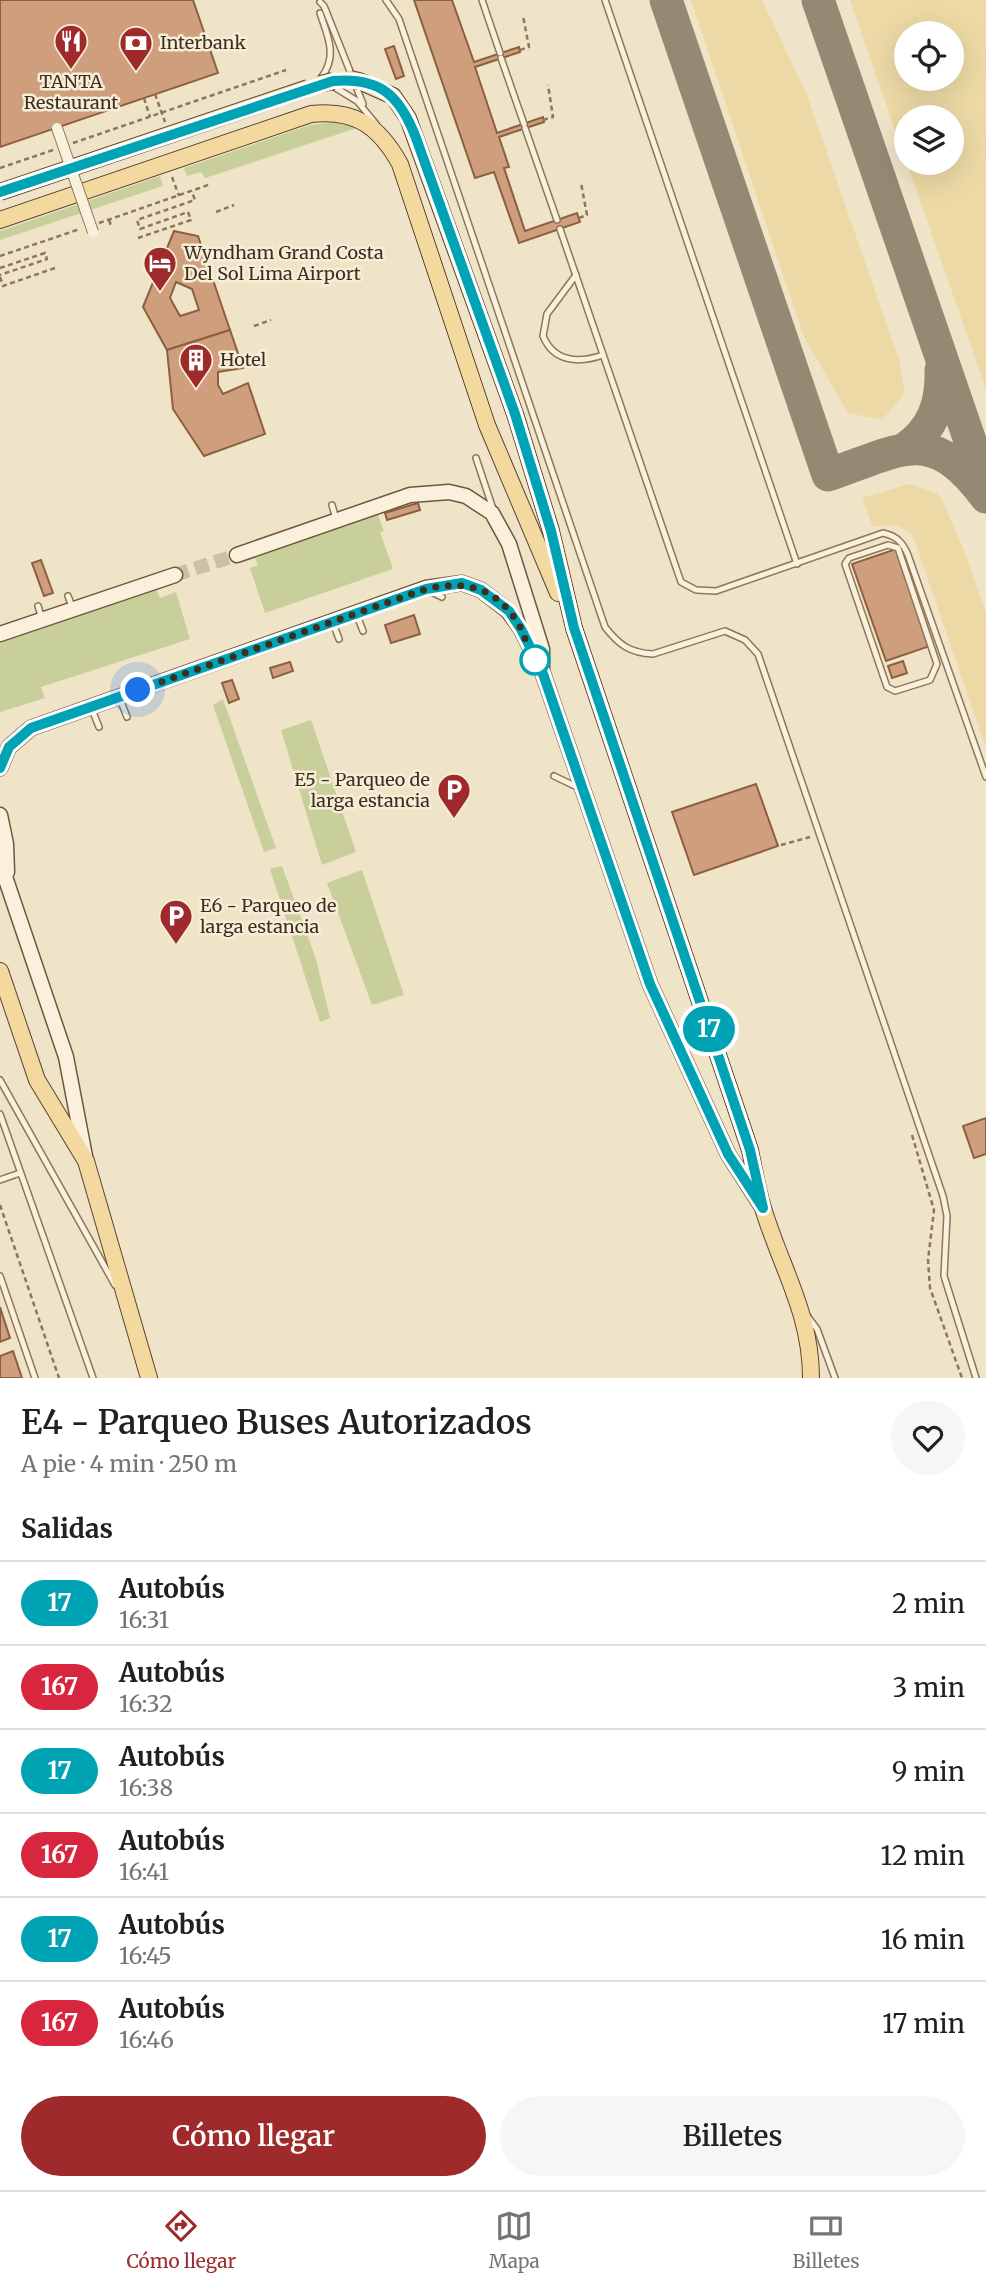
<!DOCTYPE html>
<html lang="es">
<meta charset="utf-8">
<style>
:root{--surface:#fff;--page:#f6f6f6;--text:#202124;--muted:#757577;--line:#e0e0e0;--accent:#9e2a2b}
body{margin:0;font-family:Merriweather,serif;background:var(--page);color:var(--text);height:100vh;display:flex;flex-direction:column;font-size:26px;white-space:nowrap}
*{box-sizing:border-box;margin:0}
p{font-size:23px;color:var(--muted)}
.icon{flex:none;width:38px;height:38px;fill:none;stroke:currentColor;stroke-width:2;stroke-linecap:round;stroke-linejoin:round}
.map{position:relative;height:1378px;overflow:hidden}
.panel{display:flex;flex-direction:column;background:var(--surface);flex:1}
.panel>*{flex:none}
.badge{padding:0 14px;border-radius:23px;font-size:24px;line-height:46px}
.buttons{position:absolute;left:894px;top:21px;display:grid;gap:14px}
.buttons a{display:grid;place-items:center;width:70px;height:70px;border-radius:50%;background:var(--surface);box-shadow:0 7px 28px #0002;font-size:35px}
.you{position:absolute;width:35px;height:35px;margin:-18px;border:5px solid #fff;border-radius:50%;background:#1a73e8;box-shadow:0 0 0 10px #1a73e833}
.map>.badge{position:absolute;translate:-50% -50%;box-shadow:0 0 0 4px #fff}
h2{padding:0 21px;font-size:26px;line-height:63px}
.round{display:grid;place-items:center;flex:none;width:74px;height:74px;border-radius:37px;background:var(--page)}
.head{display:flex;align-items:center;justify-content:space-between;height:119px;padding:0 21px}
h1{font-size:33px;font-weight:600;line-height:52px}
.primary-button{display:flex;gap:14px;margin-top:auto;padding:14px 21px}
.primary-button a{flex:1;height:80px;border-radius:42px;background:var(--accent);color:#fff;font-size:28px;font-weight:600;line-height:80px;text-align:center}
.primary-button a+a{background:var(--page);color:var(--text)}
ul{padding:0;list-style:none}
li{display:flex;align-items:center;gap:21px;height:84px;padding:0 21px;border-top:2px solid var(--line)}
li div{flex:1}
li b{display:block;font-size:26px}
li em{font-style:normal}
li .badge{min-width:77px;font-weight:700;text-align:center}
.tab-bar{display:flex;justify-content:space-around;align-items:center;height:98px;border-top:2px solid var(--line);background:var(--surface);font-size:19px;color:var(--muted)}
.tab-bar a{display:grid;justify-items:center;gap:4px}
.tab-bar .current{color:var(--accent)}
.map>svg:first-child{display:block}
</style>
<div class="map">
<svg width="986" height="1378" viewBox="0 0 986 1378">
<rect width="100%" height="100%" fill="#f0e4c8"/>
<g fill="#c9cf9b">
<path d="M335 122 354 124V129L205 178 201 172 187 176 184 168 310 125Z"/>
<path d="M160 176 163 186 0 240V231Z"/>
<path d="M377 513 384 531 380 532 393 569 265 613 250 568 258 565 254 556Z"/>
<path d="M156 588 160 598 176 592 190 639 41 687 45 698 0 712V643Z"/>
<path d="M223 699 276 848 264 852 213 705Z"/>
<path d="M311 720 356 852 322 865 281 730Z"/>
<path d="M282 866 316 959 330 1018 320 1022 270 869Z"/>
<path d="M362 870 404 995 372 1005 327 883Z"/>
</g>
<g fill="#ecd9a5" fill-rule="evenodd">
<path d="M691 0H762L807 95 899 360 905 393 882 420 848 413 804 337Z"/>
<path d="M850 0H986V389L907 163H952V117H906V162ZM906 33H952V79H906Z"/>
<path d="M909 484 937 493 942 500 965 553 986 613V748L913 536C902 524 889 524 873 527L862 498Z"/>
</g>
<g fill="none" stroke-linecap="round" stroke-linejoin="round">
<g stroke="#968974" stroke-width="33">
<path d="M666 0 828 475C901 450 931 423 986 497"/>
<path d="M818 0 986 487"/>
<path d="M905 449C933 429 942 404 941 370"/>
</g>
</g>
<g fill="#cf9f7d" stroke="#8d5f41" stroke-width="2" fill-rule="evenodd">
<path d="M0 0H193L218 73 0 147Z"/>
<path d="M414 0H452L474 62 519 47 520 52 475 67 497 133 543 117 544 122 499 137 509 167 504 168 525 231 577 213 580 222 519 243 494 172 475 178Z"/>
<path d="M394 46 404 76 396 79 385 49Z"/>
<path d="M174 231 198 236 230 330 167 350 143 307ZM176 282 192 289 199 310 180 316 170 298Z"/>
<path d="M230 330 243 368 218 372V385L223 394 248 383 265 434 204 456 173 409 167 350Z"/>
<path d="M418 503 420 510 387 520 385 513Z"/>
<path d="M896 549 930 646 886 661 852 564Z"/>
<path d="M41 560 53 593 44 596 32 563Z"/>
<path d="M414 615 420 634 391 643 385 625Z"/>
<path d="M903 661 907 673 892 678 888 666Z"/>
<path d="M290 662 293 671 273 678 270 668Z"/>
<path d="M232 680 239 699 229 703 222 683Z"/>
<path d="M756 784 778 846 694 875 672 812Z"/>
<path d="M986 1118V1154L974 1158 963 1126Z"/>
<path d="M0 1307 10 1338 0 1342Z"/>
<path d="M13 1351 22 1378H0V1356Z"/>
</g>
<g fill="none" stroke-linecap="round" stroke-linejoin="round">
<path stroke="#ccc0a6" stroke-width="14" stroke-dasharray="14 7" stroke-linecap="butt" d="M175 575 237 555"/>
<defs>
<g id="lane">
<path d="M386 0 399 19 605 627C619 645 630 653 653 654L725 631 745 640 758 654 943 1196 947 1216 944 1276 976 1378"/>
<path d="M482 0 500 53"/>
<path d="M605 0 797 564"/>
<path d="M320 2 324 6 363 104"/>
<path d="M320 13C328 37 338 56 321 78"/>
<path d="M501 58 524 124"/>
<path d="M331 85 357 101 376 124"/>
<path d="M525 128 557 220"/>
<path d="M560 229 681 582 696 590 716 591 883 533C897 536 903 543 908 555L986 777"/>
<path d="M576 275 547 314 543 336C554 363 580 363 603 355"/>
<path d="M476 458 493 509"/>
<path d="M332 505 336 519"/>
<path d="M888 545 898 548 937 664 930 680 895 691 887 687 845 564 849 558Z"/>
<path d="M429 591 442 597"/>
<path d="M68 596 73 609"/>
<path d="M38 606 42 619"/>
<path d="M356 613 363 631"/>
<path d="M333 623 339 639"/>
<path d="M120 699 127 717"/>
<path d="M91 707 99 727"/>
<path d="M554 776 579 788"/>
<path d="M0 1080 115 1285"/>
<path d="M0 1114 93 1378"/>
<path d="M0 1180 20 1173"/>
<path d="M0 1276 35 1378"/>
<path d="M808 1317 817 1329 835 1378"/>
</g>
<g id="secondary">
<path d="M237 555 410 495 449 492 466 496 492 513 509 544 542 649V670"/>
<path d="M0 634 175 575"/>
<path d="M0 768 9 747 31 728 426 588 462 583 481 590 508 611 521 629 542 671 650 984 728 1154 760 1204"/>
<path d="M0 815 6 844 7 872"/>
<path d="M0 862 66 1057 85 1156"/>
</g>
<g id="primary">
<path d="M359 81 393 96 408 118 515 414 551 531 574 628 750 1150C754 1169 757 1189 763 1208 781 1268 811 1313 811 1378"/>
<path d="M0 220 311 114C355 109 379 126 400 164L487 425 558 593"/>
<path d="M0 971 37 1080 86 1161 149 1378"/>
</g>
</defs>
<use href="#lane" stroke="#8d765c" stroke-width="8"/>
<use href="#secondary" stroke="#6f573f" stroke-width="17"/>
<use href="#primary" stroke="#5b4430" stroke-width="18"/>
<g stroke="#8d765c" stroke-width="2.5" stroke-dasharray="5 3.5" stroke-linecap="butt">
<path d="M520 50 529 47 523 16"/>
<path d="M144 98 150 117"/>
<path d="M543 120 553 117 548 85"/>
<path d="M73 143 286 70"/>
<path d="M0 168 53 150"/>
<path d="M172 177 179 196"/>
<path d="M216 212 234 205"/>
<path d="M579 218 587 215 581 183"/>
<path d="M109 220 111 226"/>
<path d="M99 223 211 184"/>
<path d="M138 238 191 220 188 212 140 229 137 220 195 200 192 192"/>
<path d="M0 256 80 229"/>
<path d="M0 268 45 253 47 259 0 275"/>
<path d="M0 277 3 286 55 268"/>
<path d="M254 326 271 320"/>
<path d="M781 845 810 837"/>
<path d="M912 1135 934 1210 928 1260 930 1288 962 1378"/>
<path d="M0 1205 59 1378"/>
</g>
<use href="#lane" stroke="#faf1dc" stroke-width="5"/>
<use href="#secondary" stroke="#faf1dc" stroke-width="14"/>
<use href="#primary" stroke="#f3d9a0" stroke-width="16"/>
<defs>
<path id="street-bridge" d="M57 128 93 232"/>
<g id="primary-bridge">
<path d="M350 79 359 81"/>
<path d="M320 84 333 81"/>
<path d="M0 192 308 88"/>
</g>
</defs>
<use href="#street-bridge" stroke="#8d765c" stroke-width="12" stroke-linecap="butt"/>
<use href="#primary-bridge" stroke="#5b4430" stroke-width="18" stroke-linecap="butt"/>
<path stroke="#8d765c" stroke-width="2.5" stroke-dasharray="5 3.5" stroke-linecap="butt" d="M155 94 165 122"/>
<use href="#street-bridge" stroke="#faf1dc" stroke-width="10"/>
<use href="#primary-bridge" stroke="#f3d9a0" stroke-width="16"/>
</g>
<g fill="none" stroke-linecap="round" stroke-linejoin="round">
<defs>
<path id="line" d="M0 192 333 81C381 77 400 96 416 138L515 414 551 531 574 628 750 1150 763 1208 728 1154 650 984 542 671 521 629 509 611 481 590 462 583 426 589 31 728 9 747 0 768"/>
</defs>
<use href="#line" stroke="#fff" stroke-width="16"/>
<use href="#line" stroke="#00a3b4" stroke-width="10"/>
<path stroke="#3d2e20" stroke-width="7" stroke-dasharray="0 12.6" d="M138 690 426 589C465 580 497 587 519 625 525 636 528 649 535 660"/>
</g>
<defs>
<symbol id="restaurant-pin" viewBox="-11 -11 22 30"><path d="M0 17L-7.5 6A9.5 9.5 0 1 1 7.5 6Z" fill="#9e2a2b" stroke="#f7eed8"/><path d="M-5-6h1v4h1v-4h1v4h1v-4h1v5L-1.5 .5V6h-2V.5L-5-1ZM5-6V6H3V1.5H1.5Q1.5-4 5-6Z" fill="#fff"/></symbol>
<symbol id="bank-pin" viewBox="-11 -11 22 30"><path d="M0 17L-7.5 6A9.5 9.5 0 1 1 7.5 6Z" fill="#9e2a2b" stroke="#f7eed8"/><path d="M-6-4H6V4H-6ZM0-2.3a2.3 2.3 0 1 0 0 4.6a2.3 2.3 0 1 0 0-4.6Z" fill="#fff"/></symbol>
<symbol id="hotel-pin" viewBox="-11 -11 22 30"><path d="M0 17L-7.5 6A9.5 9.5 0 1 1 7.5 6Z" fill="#9e2a2b" stroke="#f7eed8"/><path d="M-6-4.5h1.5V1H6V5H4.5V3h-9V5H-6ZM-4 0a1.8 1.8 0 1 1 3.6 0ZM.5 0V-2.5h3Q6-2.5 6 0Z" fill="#fff"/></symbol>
<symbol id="building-pin" viewBox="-11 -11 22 30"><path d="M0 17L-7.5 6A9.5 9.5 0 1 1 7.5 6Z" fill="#9e2a2b" stroke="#f7eed8"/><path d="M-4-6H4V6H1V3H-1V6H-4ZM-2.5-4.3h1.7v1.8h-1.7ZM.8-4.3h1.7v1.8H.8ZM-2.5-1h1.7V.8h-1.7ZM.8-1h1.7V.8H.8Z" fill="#fff"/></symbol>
<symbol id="parking-pin" viewBox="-11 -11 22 30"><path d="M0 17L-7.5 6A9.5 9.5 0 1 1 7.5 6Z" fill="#9e2a2b" stroke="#f7eed8"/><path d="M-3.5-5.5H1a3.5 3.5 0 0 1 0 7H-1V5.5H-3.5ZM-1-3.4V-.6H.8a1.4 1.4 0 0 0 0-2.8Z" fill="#fff"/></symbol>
</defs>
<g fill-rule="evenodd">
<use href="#restaurant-pin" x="52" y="22" width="38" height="52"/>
<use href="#bank-pin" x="117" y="24" width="38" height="52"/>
<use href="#hotel-pin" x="141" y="244" width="38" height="52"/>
<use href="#building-pin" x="177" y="341" width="38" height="52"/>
<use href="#parking-pin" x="435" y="771" width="38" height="52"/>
<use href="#parking-pin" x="157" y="897" width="38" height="52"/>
</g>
<circle fill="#fff" stroke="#00a3b4" stroke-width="3.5" cx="535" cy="660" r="14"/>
<g text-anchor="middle" stroke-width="5" stroke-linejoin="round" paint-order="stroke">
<g font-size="18" fill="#3d2e20" stroke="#f7eed8" text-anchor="start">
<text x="160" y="49">Interbank</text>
<text x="71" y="88" text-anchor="middle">TANTA<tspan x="71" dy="21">Restaurant</tspan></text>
<text x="184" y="259">Wyndham Grand Costa<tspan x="184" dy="21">Del Sol Lima Airport</tspan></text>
<text x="220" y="366">Hotel</text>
<text x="430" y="786" text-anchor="end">E5 - Parqueo de<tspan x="430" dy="21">larga estancia</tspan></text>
<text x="200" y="912">E6 - Parqueo de<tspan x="200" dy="21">larga estancia</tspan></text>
</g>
</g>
</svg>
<div class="buttons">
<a><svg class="icon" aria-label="locate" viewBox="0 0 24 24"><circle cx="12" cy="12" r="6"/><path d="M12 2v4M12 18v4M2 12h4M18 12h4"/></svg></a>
<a><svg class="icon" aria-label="layers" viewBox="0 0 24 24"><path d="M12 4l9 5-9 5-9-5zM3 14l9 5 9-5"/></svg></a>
</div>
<div class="you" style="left:138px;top:690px"></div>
<b class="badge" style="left:709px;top:1029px;background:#00a3b4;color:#fff">17</b>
</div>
<section class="panel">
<div class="head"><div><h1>E4 - Parqueo Buses Autorizados</h1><p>A pie · 4 min · 250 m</p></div><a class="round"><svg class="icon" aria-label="heart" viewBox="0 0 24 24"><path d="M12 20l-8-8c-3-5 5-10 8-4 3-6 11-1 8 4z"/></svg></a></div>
<h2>Salidas</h2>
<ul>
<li><span class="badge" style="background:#00a3b4;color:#fff">17</span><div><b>Autobús</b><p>16:31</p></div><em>2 min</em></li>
<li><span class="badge" style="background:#d7263d;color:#fff">167</span><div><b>Autobús</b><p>16:32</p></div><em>3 min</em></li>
<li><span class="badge" style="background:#00a3b4;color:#fff">17</span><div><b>Autobús</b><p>16:38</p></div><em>9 min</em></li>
<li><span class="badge" style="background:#d7263d;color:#fff">167</span><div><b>Autobús</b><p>16:41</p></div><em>12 min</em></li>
<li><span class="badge" style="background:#00a3b4;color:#fff">17</span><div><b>Autobús</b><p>16:45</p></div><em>16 min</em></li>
<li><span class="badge" style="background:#d7263d;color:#fff">167</span><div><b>Autobús</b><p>16:46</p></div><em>17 min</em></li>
</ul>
<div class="primary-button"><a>Cómo llegar</a><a>Billetes</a></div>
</section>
<nav class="tab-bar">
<a class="current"><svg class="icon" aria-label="directions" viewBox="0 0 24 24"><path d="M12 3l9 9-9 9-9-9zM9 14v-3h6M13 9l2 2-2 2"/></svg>Cómo llegar</a>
<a><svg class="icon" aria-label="map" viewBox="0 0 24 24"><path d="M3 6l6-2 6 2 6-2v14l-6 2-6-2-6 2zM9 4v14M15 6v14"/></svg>Mapa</a>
<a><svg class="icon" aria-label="tickets" viewBox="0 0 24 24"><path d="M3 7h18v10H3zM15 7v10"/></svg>Billetes</a>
</nav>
